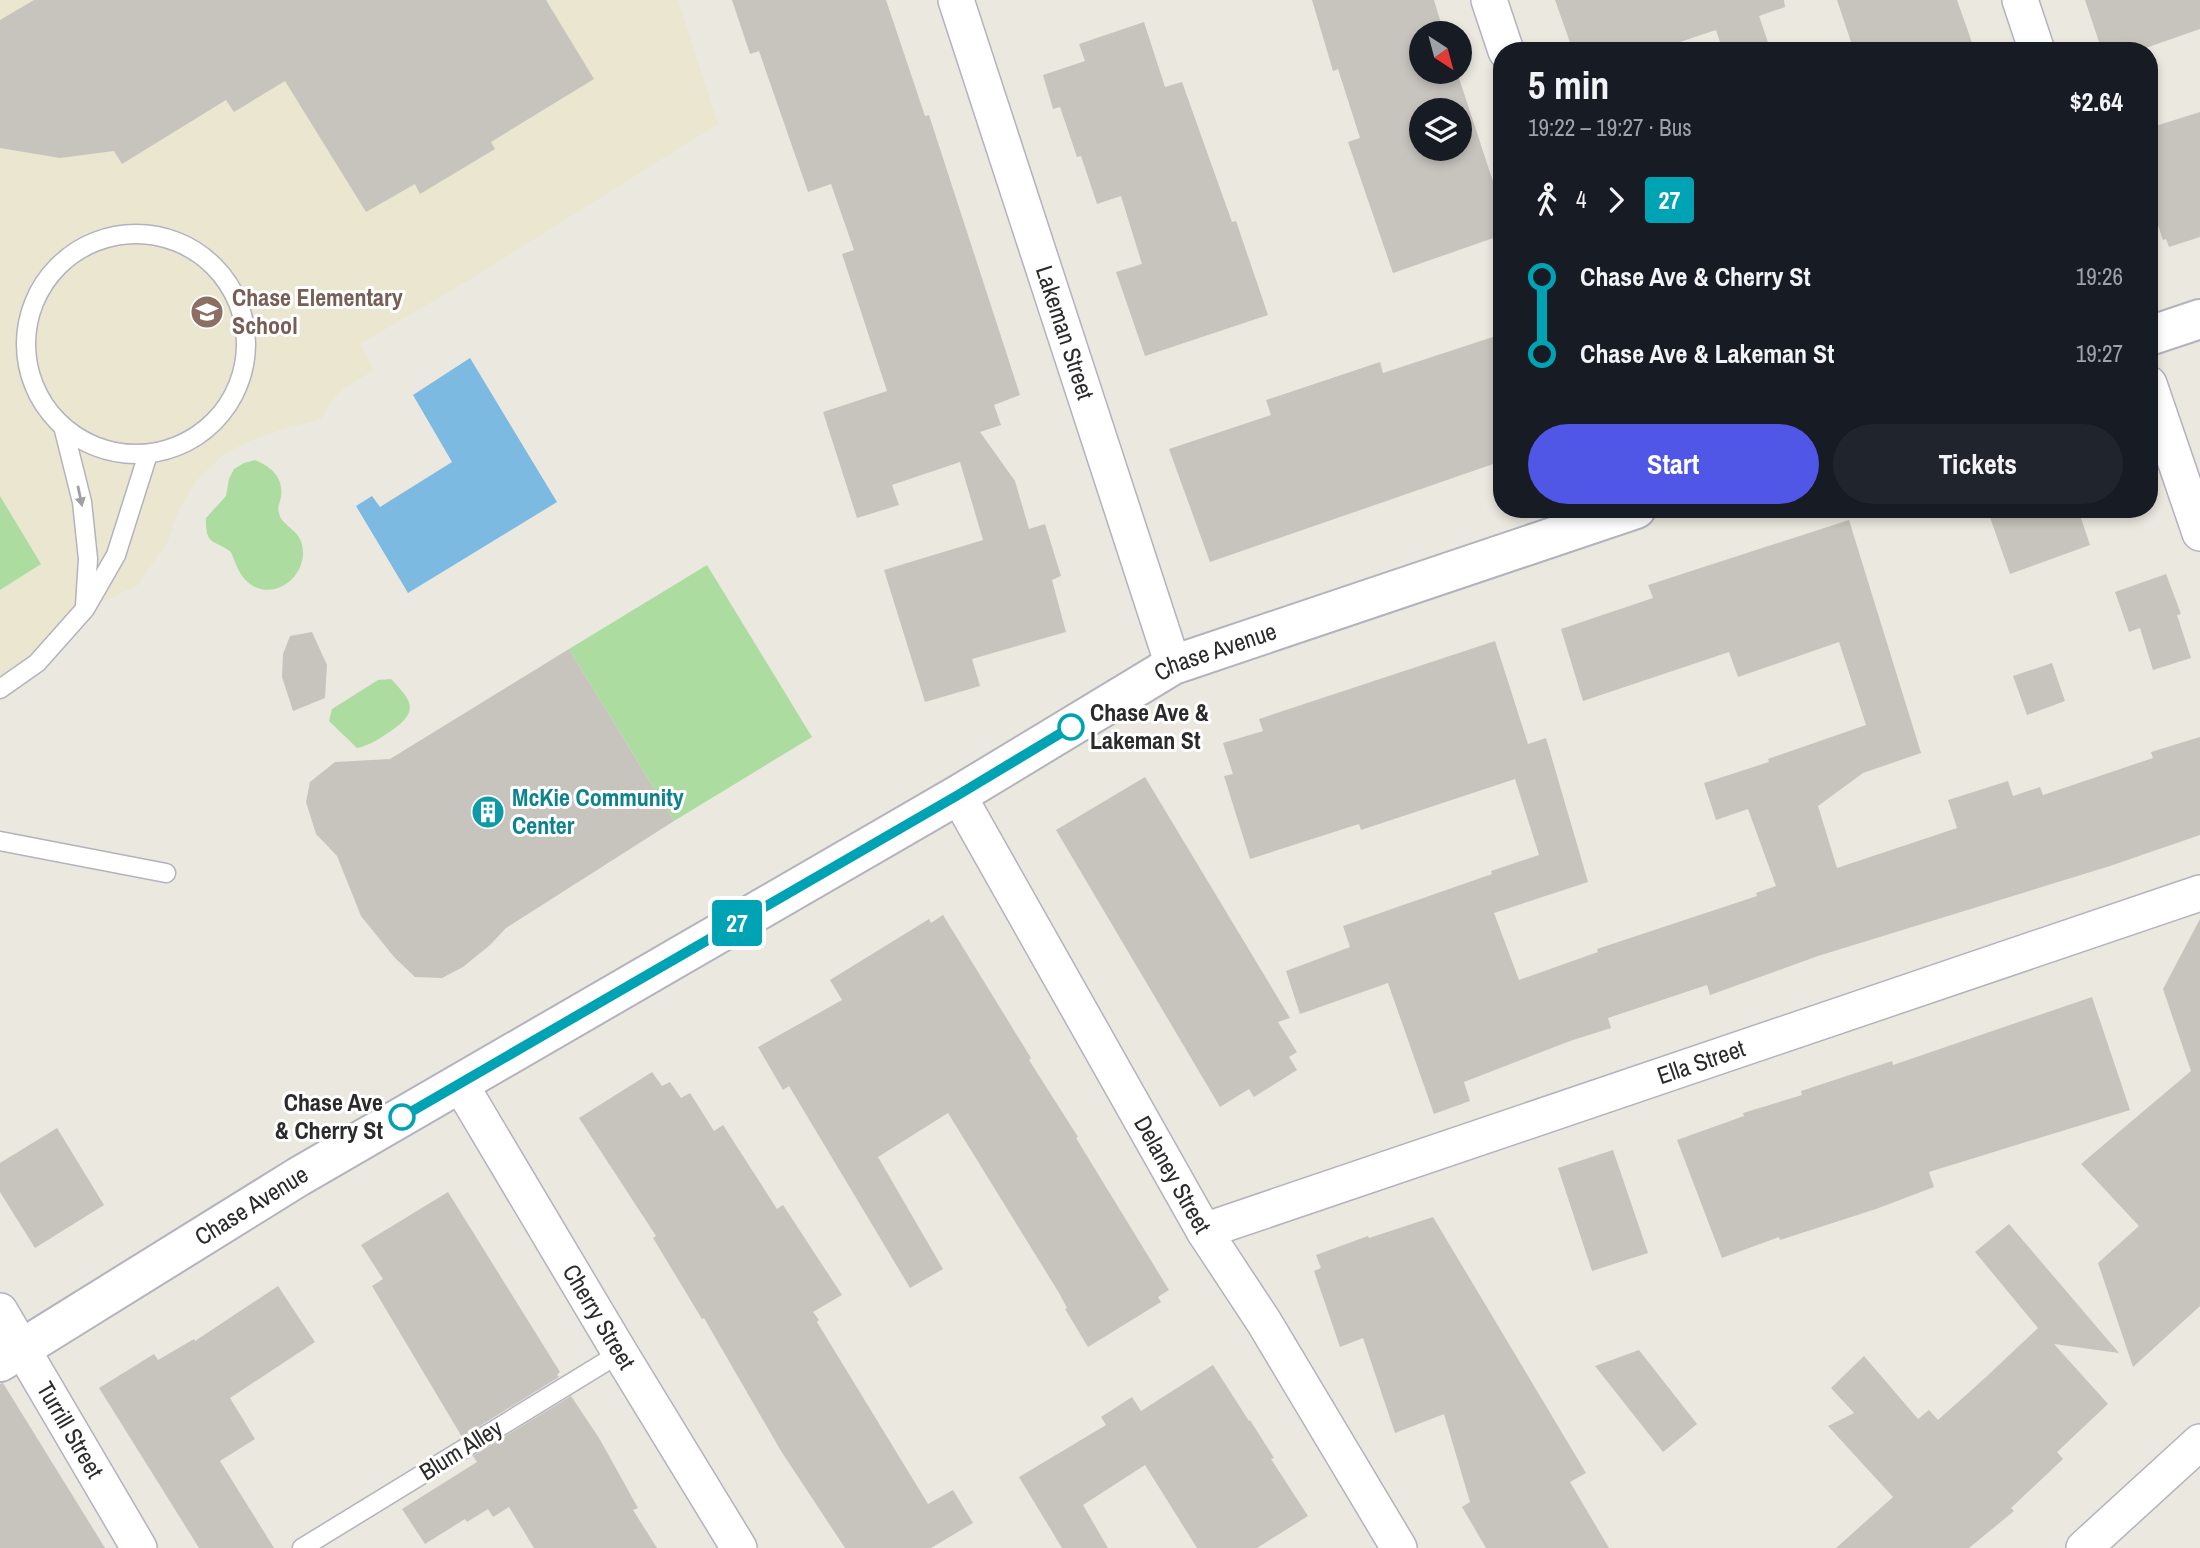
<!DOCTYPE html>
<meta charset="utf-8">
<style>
:root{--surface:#171b24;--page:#20242c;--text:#f1f3f6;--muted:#9ea1a6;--accent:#5057e7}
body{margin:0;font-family:"Archivo Narrow",sans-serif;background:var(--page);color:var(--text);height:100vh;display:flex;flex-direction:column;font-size:26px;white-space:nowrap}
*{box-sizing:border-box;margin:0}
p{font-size:23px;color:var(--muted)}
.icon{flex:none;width:38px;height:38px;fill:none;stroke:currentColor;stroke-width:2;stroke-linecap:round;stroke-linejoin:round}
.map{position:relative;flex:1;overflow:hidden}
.panel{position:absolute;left:1493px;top:42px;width:665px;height:476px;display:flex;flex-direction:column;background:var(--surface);border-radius:28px;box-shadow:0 4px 10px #0003}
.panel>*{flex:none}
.badge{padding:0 14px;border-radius:5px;font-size:24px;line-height:46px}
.needle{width:46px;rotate:144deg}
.fabs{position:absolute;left:1409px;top:21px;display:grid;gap:14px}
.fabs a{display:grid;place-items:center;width:63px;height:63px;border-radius:50%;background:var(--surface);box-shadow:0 4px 10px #0003;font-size:35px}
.map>.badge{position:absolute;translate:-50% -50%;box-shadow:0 0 0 4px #fff}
.legs{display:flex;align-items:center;gap:10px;height:77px;padding:0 35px;font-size:23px}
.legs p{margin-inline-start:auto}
.head{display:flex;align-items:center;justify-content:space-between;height:119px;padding:0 35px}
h1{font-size:38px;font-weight:700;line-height:52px}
.cta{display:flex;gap:14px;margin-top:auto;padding:14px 35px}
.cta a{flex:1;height:80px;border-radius:42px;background:var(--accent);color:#fff;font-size:28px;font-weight:700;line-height:80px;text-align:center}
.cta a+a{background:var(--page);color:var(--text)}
ul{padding:0 35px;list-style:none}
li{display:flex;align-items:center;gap:24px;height:77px;font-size:26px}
li i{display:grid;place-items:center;width:10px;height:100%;margin:0 9px;background:currentColor}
li i::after{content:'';width:18px;height:18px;margin:-9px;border:5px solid;border-radius:50%;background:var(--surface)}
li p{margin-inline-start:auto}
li:first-child i{background:linear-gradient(#0000 50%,currentColor 0)}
li:last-child i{background:linear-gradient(currentColor 50%,#0000 0)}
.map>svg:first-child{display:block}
</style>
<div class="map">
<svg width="2200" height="1548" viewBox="0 0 2200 1548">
<rect width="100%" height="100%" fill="#ebe8df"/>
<path fill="#ebe6d0" d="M0 0H678L718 124 469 280 360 344 374 370 346 387 332 400 321 419 277 431 245 443 223 455 197 480 180 508 167 543 137 586 85 609 0 689V590L41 564 0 496Z"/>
<g fill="#addca1">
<path d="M255 460C271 467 284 477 281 497 280 503 277 506 279 513 281 527 303 529 303 552 304 578 274 601 250 584 239 576 236 564 231 552 214 539 205 546 206 518L226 496 229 479 234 469 244 463Z"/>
<path d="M0 496 41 564 0 590Z"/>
<path d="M707 565 812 737 674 821 569 649Z"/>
<path d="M391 679C412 701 420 711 391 731 380 738 371 745 357 748L329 721 332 709 378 680Z"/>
</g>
<path fill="#7dbae2" d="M470 358 557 502 408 593 356 506 372 496 380 507 452 462 413 395Z"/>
<g fill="#c7c4be" fill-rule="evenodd">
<path d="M34 0H546L594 79 491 142 495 149 420 194 415 184 366 212 285 81 234 112 226 100 122 164 114 151 60 158 0 148V20Z"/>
<path d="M732 0H886L925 116 929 115 1020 395 994 405 1001 425 980 432 1015 481 1029 529 1045 524 1061 576 1052 580 1066 632 972 659 980 686 925 702 884 570 983 540 960 462 892 485 899 505 857 518 823 412 887 391 842 254 854 250 831 184 808 192 759 51 750 54Z"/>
<path d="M1312 0H1434L1444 33H1421V72H1457L1502 209V235L1393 273 1348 142 1360 138 1338 69 1333 71ZM1421 110H1460V149H1421Z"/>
<path d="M1555 0H1784L1785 7 1759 16 1771 51H1723L1716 30 1653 51H1573Z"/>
<path d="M1837 0H1957L1975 51H1854Z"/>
<path d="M2085 0H2200V29L2137 51H2102Z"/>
<path d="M1144 22 1165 87 1182 82 1232 222 1236 221 1268 315 1145 356 1116 272 1142 264 1121 196 1097 204 1081 156 1077 157 1060 107 1053 109 1043 75 1085 61 1079 44Z"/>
<path d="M2200 112V237L2169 247 2166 239 2163 240 2149 198V128Z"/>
<path d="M1502 334V461L1210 562 1169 449 1271 415 1266 400 1380 362 1383 373Z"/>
<path d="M1987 509H2078L2090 545 2010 574Z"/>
<path d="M1849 520 1921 753 1863 773 1818 806 1837 868 1957 828 1948 800 2008 781 2013 796 2040 787 2043 795 2153 758 2151 752 2200 737V835L2110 866 1818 956 1710 995 1707 985 1608 1018 1611 1028 1570 1041 1464 1082 1470 1101 1434 1114 1388 983 1300 1014 1286 971 1350 947 1343 926 1492 874 1491 871 1539 855 1515 779 1361 830 1359 824 1250 859 1224 776 1233 774 1223 743 1263 731 1259 719 1495 641 1528 744 1546 738 1588 882 1494 913 1519 980 1598 952 1597 949 1757 896 1756 893 1776 886 1748 809 1716 820 1704 783 1769 762 1768 759 1866 725 1839 642 1738 677 1729 652 1583 701 1561 629 1653 598 1648 585Z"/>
<path d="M2166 574 2181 614 2177 615 2191 658 2153 670 2140 628 2129 632 2115 592Z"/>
<path d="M312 632 327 665 325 698 293 711 282 677 283 654 290 636Z"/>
<path d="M569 649 674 821 506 928 490 945 463 967 442 978 415 977 394 957 361 916 337 856 316 834 306 802 310 782 335 762 390 759Z"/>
<path d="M2052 663 2065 701 2027 715 2013 676Z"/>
<path d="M1145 777 1290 1018 1278 1022 1297 1052 1289 1057 1297 1070 1254 1097 1249 1089 1220 1107 1056 830Z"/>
<path d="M943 915 1031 1058 1029 1060 1078 1137 1076 1138 1169 1290 1158 1297 1161 1302 1088 1347 1065 1309 1067 1308 1059 1293 948 1113 878 1157 943 1269 910 1288 789 1086 783 1090 758 1047 842 1000 830 980 929 919 931 923Z"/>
<path d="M2200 919V1306L2133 1367 2098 1263 2139 1226 2081 1164 2191 1071 2163 989Z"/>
<path d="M2092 997 2130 1110 1929 1172 1934 1187 1876 1209 1780 1240 1779 1237 1722 1258 1677 1140 1744 1116 1743 1113 1802 1095 1801 1091 1892 1061 1893 1065Z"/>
<path d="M652 1072 662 1086 670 1082 681 1098 690 1093 714 1131 723 1125 777 1209 783 1205 842 1295 813 1312 819 1320 817 1322 928 1504 953 1490 973 1523 931 1548H845L781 1451 704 1318 702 1319 653 1238 656 1236 579 1118Z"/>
<path d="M57 1128 104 1205 35 1248 0 1192V1163Z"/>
<path d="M1613 1150 1648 1253 1592 1271 1558 1168Z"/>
<path d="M448 1192 560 1372 557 1375 559 1377 462 1437 372 1286 383 1279 361 1245Z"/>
<path d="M1433 1217 1586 1473 1570 1482 1609 1548H1486L1462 1507 1470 1502 1444 1414 1395 1433 1363 1338 1340 1347 1314 1271 1321 1268 1316 1255 1368 1236 1369 1238Z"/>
<path d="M2009 1224 2119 1353 2054 1344 2108 1404 2057 1452 2063 1459 2011 1508 2014 1511 1969 1548H1836L1893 1497 1828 1426 1854 1413 1831 1388 1864 1356 1918 1419 1929 1410 1938 1420 1986 1377 2038 1328 1975 1252Z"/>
<path d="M278 1286 315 1342 230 1398 255 1439 220 1461 274 1548H199L99 1388 154 1354 158 1360 194 1339 195 1341Z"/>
<path d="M1639 1350 1697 1424 1663 1452 1595 1366Z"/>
<path d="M1213 1365 1249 1421 1250 1420 1274 1458 1271 1459 1308 1516 1257 1548H1197L1145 1465 1083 1505 1108 1548H1062L1019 1477 1106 1425 1101 1417 1132 1397 1141 1411Z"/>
<path d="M3 1383 105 1548H0V1384Z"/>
<path d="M571 1396 599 1438 638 1508 633 1510 657 1548H534L509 1507 493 1517 488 1509 467 1522 465 1519 425 1544 402 1509 477 1462 473 1456Z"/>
</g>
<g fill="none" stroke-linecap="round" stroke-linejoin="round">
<defs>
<g id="service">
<circle cx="136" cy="344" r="110"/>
<path d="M64 430 82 502 88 559 85 606"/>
<path d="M0 689 37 663 85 609 116 555 148 454"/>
<path d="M0 841 166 873"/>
<path d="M302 1548 620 1353"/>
</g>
<g id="minor">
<path id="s1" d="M956 0 1173 665"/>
<path d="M1489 0 1506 51"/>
<path d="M2020 0 2037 51"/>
<path d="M2149 384 2200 533"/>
<path id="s2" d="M958 795 1204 1231 1264 1322 1399 1548"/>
<path id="s3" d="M460 1084 620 1353 739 1548"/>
<path id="s4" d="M1204 1231 2200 893"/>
<path id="s5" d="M0 1311 139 1548"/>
<path d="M2084 1548 2200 1442"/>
</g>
<g id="tertiary">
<path d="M2149 336 2200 319"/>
<path id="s6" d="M0 1362 298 1177 958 795 1173 665 1636 509"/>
</g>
</defs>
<use href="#service" stroke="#b2b3bd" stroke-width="21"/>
<use href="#minor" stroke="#b2b3bd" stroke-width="38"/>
<use href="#tertiary" stroke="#b2b3bd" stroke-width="42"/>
<use href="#service" stroke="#fff" stroke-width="18"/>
<use href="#minor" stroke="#fff" stroke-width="35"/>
<use href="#tertiary" stroke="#fff" stroke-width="38"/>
</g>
<defs><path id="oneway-solid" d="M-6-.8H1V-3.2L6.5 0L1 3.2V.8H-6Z" transform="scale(1.75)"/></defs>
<use fill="#a0a0a0" href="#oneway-solid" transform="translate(80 496) rotate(78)"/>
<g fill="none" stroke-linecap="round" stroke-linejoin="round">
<defs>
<path id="line-1" d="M402 1117 958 795 1071 727"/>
</defs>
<use href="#line-1" stroke="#fff" stroke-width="16"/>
<use href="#line-1" stroke="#00a3b4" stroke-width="10"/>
</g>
<defs>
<symbol id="school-disc" viewBox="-11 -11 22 22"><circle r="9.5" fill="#8d6e63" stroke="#fff"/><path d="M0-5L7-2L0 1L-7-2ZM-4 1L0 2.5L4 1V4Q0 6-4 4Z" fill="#fff"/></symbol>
<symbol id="building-disc" viewBox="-11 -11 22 22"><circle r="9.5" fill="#0f9aa8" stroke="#fff"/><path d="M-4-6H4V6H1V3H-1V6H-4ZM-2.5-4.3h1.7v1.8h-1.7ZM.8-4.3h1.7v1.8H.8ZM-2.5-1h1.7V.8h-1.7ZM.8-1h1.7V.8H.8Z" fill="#fff"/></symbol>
</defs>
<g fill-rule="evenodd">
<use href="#school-disc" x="188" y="293" width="38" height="38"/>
<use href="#building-disc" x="469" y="793" width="38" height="38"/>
</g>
<g fill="#fff" stroke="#00a3b4" stroke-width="3.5">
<circle cx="1071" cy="727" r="12"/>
<circle cx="402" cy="1117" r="12"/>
</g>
<g text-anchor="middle" stroke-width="6" stroke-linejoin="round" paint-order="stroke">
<g font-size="24" font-weight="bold" fill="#785e54" stroke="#fff" text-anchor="start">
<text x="232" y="306">Chase Elementary<tspan x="232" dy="28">School</tspan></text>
</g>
<g font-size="24" fill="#2b2b2b" stroke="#fff">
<text dy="8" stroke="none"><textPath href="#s1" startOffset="350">Lakeman Street</textPath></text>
<text dy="8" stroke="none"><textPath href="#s6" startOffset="1409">Chase Avenue</textPath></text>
<text dy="8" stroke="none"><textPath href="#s4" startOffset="525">Ella Street</textPath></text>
<text dy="8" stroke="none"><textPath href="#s2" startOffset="436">Delaney Street</textPath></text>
<text dy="8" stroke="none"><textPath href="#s6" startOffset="296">Chase Avenue</textPath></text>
<text dy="8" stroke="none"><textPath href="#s3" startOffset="271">Cherry Street</textPath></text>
<text dy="8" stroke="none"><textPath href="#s5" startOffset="138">Turrill Street</textPath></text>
<text transform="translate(461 1450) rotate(-32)" y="8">Blum Alley</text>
</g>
<g font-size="24" font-weight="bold" fill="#2b2b2b" stroke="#fff" text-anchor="start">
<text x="1090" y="721">Chase Ave &amp;<tspan x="1090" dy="28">Lakeman St</tspan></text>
<text x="383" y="1111" text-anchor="end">Chase Ave<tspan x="383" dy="28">&amp; Cherry St</tspan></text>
</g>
<g font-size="24" font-weight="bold" fill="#0d838f" stroke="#fff" text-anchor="start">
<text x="512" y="806">McKie Community<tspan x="512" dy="28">Center</tspan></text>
</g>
</g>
</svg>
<div class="fabs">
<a><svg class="needle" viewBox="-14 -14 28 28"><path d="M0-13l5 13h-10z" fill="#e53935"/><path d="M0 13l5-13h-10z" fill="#9ea1a6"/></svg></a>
<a><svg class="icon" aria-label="layers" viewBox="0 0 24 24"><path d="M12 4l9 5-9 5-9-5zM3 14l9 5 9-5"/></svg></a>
</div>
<b class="badge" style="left:737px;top:923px;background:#00a3b4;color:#fff">27</b>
<section class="panel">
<div class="head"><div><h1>5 min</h1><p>19:22 – 19:27 · Bus</p></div><b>$2.64</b></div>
<div class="legs"><svg class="icon" aria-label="walk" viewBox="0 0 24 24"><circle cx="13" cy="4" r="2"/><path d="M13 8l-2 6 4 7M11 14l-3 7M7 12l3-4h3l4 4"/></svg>4<svg class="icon" aria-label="forward" viewBox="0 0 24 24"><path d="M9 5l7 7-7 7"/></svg><b class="badge" style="background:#00a3b4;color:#fff">27</b></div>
<ul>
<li><i style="color:#00a3b4"></i><b>Chase Ave &amp; Cherry St</b><p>19:26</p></li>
<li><i style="color:#00a3b4"></i><b>Chase Ave &amp; Lakeman St</b><p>19:27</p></li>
</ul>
<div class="cta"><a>Start</a><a>Tickets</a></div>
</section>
</div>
